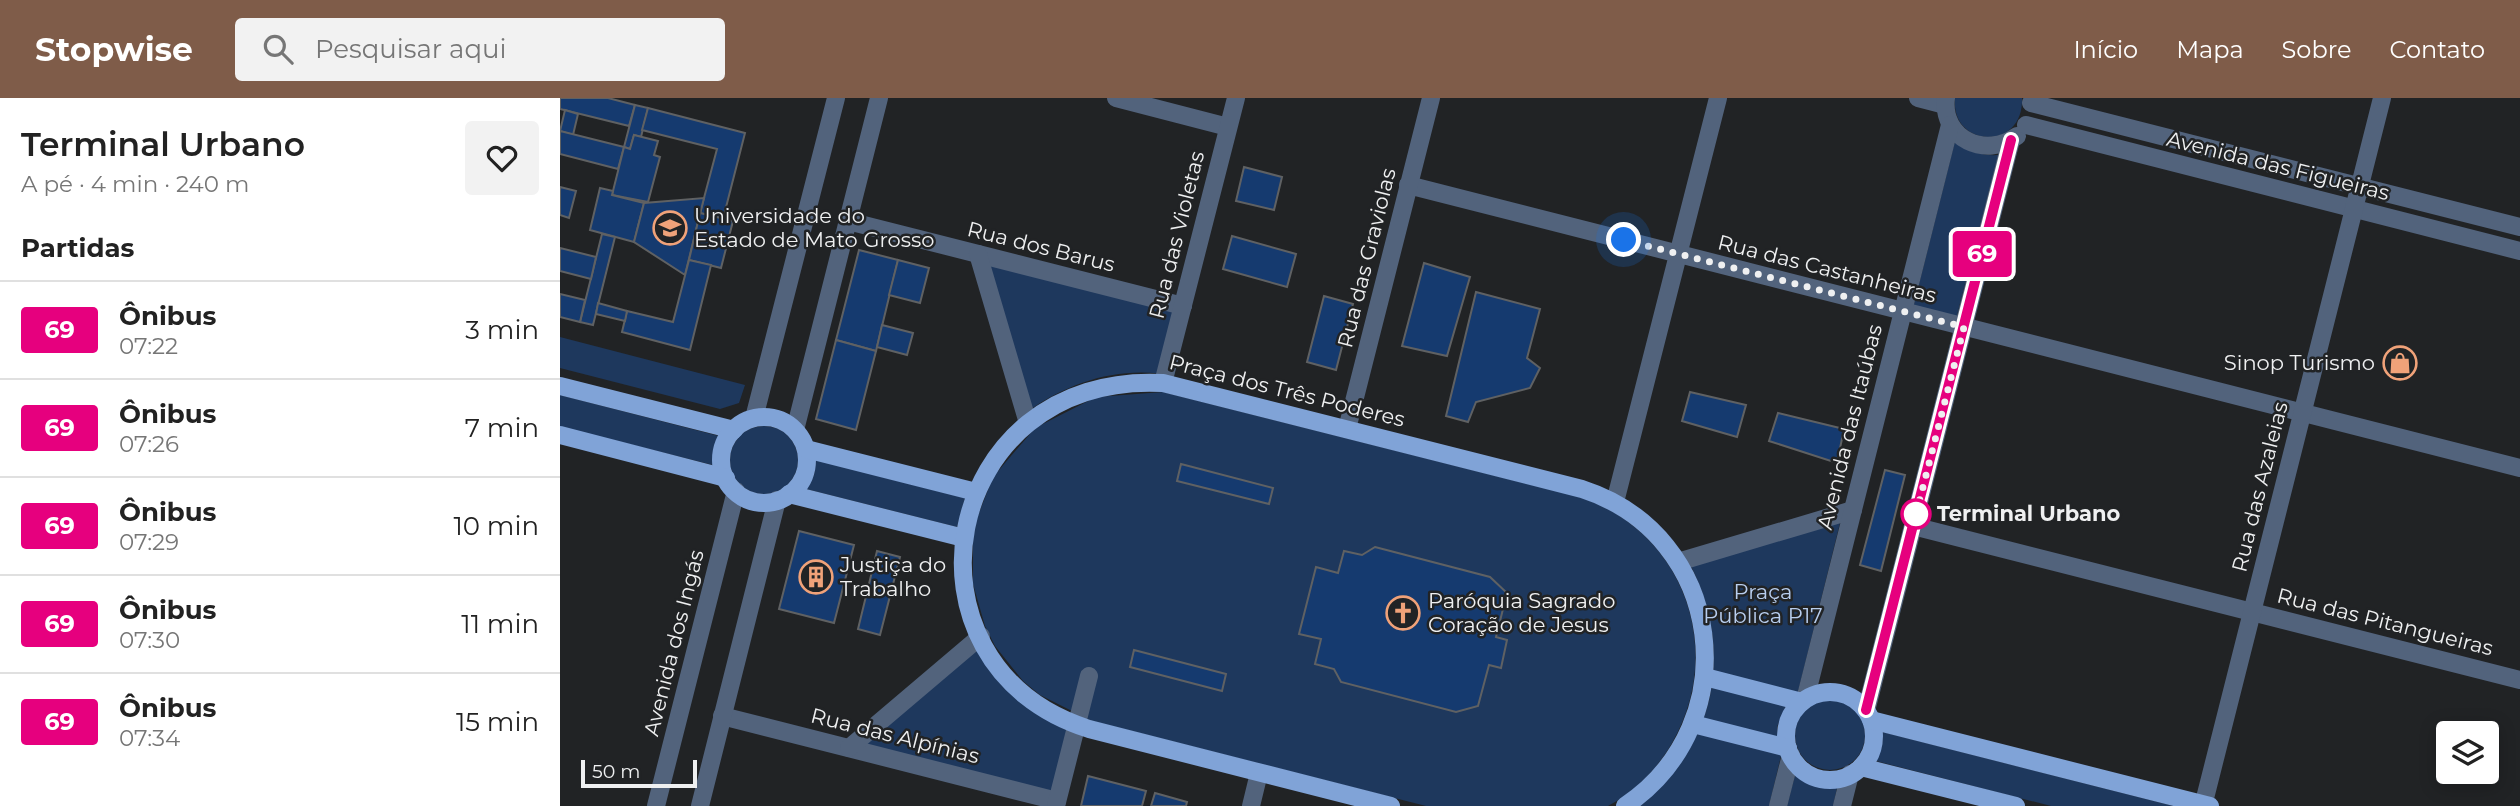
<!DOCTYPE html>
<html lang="pt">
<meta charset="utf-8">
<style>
:root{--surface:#fff;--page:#f2f2f2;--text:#222;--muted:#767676;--line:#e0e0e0;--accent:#7f5c49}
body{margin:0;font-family:Montserrat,sans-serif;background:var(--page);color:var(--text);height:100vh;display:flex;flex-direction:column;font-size:26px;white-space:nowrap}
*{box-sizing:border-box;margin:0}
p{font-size:23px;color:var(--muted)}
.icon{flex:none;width:38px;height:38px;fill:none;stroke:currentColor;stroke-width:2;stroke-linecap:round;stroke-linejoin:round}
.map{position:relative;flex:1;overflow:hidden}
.details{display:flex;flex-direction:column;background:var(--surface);width:560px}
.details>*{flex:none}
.badge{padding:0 14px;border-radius:5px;font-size:24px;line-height:46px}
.tools{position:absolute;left:1876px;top:623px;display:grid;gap:14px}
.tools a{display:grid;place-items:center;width:63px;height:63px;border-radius:7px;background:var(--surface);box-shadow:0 4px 18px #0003;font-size:35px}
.scale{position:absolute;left:21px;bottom:18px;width:116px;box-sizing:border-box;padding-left:7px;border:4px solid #eff0f1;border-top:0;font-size:19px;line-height:24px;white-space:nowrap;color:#eff0f1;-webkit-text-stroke:5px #212325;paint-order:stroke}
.you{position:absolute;width:35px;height:35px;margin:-18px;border:5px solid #fff;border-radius:50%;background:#1a73e8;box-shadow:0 0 0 10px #1a73e833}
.map>.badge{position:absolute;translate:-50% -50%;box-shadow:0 0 0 4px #fff}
h2{padding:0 21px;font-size:26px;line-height:63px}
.round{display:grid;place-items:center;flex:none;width:74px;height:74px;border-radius:7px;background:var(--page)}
.headline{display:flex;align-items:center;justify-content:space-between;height:119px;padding:0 21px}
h1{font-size:33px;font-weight:600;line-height:52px}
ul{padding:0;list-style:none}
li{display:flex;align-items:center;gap:21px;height:98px;padding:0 21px;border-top:2px solid var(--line)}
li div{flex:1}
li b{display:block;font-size:26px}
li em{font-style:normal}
li .badge{min-width:77px;font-weight:700;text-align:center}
header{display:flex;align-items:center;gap:42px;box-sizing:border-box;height:98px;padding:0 35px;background:var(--accent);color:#fff}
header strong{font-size:33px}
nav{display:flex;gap:38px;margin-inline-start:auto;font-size:24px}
.search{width:490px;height:63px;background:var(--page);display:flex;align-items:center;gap:18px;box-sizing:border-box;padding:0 24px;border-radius:7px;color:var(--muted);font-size:26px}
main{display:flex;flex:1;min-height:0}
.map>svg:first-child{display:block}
</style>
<header>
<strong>Stopwise</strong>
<div class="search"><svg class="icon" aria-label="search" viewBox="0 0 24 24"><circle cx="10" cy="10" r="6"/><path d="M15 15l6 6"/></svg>Pesquisar aqui</div>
<nav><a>Início</a><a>Mapa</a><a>Sobre</a><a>Contato</a></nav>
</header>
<main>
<section class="details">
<div class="headline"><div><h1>Terminal Urbano</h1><p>A pé · 4 min · 240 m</p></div><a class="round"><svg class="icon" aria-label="heart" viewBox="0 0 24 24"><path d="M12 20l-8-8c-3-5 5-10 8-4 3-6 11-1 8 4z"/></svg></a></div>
<h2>Partidas</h2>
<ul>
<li><span class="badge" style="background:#e6007e;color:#fff">69</span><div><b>Ônibus</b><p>07:22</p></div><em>3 min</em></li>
<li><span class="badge" style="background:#e6007e;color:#fff">69</span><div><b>Ônibus</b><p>07:26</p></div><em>7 min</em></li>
<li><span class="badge" style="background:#e6007e;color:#fff">69</span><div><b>Ônibus</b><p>07:29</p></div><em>10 min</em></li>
<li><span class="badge" style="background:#e6007e;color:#fff">69</span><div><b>Ônibus</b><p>07:30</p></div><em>11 min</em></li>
<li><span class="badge" style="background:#e6007e;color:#fff">69</span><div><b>Ônibus</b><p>07:34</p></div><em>15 min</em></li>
</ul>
</section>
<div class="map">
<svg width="1960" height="708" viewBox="0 0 1960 708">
<rect width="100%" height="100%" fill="#212325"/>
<g fill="#1e385d">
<path d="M1395 0H1462C1464 54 1390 50 1395 0Z"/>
<path d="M1395 43C1409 53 1421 58 1438 57L1396 221 1353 210Z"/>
<path d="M426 164 628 215 614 278C563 267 511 283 470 312Z"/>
<path d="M0 239 185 287 179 305 160 311 0 270Z"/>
<path d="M603 294 1016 398C1122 430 1167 550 1112 645 1097 671 1075 694 1048 708H866L532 623 480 597 463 583 435 548 425 528 413 486V441L417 420 433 379 475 330 536 299Z"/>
<path d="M0 297 159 338 153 353V367L0 329Z"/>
<circle cx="204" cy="362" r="34"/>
<path d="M256 362 405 400 397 429 246 391 254 377Z"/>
<path d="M1281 421 1238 594 1225 610 1217 629 1221 658 1209 708H1080C1156 643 1175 556 1130 466Z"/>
<path d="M416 549C437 589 472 616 512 635L506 700 301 648Z"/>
<circle cx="1270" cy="637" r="35"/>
<path d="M1323 634 1614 708H1491L1316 663 1322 648Z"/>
<path d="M1235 677 1249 686 1277 690 1273 708H1227Z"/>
</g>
<g fill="#153a6f" stroke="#5f6163" stroke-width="2">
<path d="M0 0H48L75 7 69 28 0 11Z"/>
<path d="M75 7 88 10 81 39 74 37 70 51 64 49Z"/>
<path d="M88 10 185 35 163 121 140 115 157 51 82 32Z"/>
<path d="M5 12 18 16 13 37 0 33Z"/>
<path d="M0 33 64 49 58 71 0 56Z"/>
<path d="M74 37 98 43 94 57 100 59 88 104 52 97 64 49 70 51Z"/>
<path d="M684 69 722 79 714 112 676 103Z"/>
<path d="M0 89 16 93 9 120 0 117Z"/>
<path d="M40 90 53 93 52 97 84 105 74 144 30 132Z"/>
<path d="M144 100 125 177 74 144 84 105Z"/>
<path d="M140 115 173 123 161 170 129 162Z"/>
<path d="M42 136 55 139 33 227 20 224Z"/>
<path d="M672 138 736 156 727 189 663 171Z"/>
<path d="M0 150 36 159 31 181 0 173Z"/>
<path d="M299 152 338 162 316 253 276 242Z"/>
<path d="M129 162 151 167 130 252 62 234 67 213 113 224Z"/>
<path d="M338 162 369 170 360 205 329 197Z"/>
<path d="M864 165 910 179 887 258 842 248Z"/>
<path d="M916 194 980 211 967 260 980 270 970 290 916 304 908 324 886 318Z"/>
<path d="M0 196 25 202 20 224 0 219Z"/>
<path d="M764 198 793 206 776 272 747 264Z"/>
<path d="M38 205 67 213 65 223 36 216Z"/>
<path d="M322 227 353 235 347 257 317 249Z"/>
<path d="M276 242 316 253 296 332 256 321Z"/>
<path d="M1130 294 1186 307 1177 339 1122 323Z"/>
<path d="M1218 315 1284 331 1277 365 1209 343Z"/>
<path d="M621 366 713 390 709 406 617 383Z"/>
<path d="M1325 372 1345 377 1321 473 1300 467Z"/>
<path d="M239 433 294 447 274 525 219 511Z"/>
<path d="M815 449 930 479 947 495 936 539 947 542 941 570 929 567 918 608 896 614 781 584 774 571 755 566 761 541 739 536 756 469 778 475 784 453 802 457Z"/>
<path d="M317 453 340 459 320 537 298 531Z"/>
<path d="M574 552 666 576 662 593 570 569Z"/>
<path d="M528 678 586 693 582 708H521Z"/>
<path d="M595 695 627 704 626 708H591Z"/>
</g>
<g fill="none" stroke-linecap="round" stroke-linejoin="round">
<g stroke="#52637c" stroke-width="18">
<path d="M556 0 668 29"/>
<path d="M1358 0 1385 7"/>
<path d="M1386 0C1381 41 1426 61 1457 38"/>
<path d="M1471 5 1960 129"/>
<path d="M1466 27 1960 153"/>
<path d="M848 87 1960 370"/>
<path d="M288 123 623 208"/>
<path d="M418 156 468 325"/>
<path d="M603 285 676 0"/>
<path d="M194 320 276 0"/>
<path d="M787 331 871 0"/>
<path d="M235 332 319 0"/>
<path d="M1055 404 1158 0"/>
<path d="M1353 428 1960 582"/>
<path d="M1118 464 1293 412"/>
<path d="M1245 602 1390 27"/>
<path d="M1306 613 1451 42"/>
<path d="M162 618 497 703"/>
<path d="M289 650 421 538"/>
<path d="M96 708 176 393"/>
<path d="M140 708 217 402"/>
<path d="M496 708 529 578"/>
<path d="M691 708 699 675"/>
<path d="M1218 708 1231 657"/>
<path d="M1282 708 1290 676"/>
<path d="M1643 708 1822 0"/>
</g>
<g stroke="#80a3d7" stroke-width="18">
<path d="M0 288 174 332"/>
<circle cx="204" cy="362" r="43"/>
<path d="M0 337 166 380"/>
<path d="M246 351 416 394"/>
<path d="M229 396 404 440"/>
<path d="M1145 579 1242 604"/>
<circle cx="1270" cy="638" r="44"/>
<path d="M1311 622 1650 708"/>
<path d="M1133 626 1228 650"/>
<path d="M1301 669 1456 708"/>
<path d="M831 708 529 631C327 567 379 273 603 285L1022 391C1165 437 1188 625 1065 708"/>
</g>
</g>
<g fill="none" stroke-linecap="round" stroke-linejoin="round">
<defs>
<path id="line" d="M1306 612 1451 42"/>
</defs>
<use href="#line" stroke="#fff" stroke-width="16"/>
<use href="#line" stroke="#e6007e" stroke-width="10"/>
<path stroke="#eff0f1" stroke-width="7" stroke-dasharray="0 12.6" d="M1064 142 1404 229 1353 428 1356 416"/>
</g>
<defs>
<symbol id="university-ring" viewBox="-11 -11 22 22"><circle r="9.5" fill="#212325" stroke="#f0a279" stroke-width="1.5"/><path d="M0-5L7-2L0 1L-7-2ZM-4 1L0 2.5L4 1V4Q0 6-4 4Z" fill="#f0a279"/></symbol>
<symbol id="shop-ring" viewBox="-11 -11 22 22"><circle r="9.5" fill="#212325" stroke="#f0a279" stroke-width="1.5"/><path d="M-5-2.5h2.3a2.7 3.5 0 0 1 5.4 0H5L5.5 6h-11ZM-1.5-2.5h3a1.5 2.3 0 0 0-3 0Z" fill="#f0a279"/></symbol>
<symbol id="building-ring" viewBox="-11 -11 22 22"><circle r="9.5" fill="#212325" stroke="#f0a279" stroke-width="1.5"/><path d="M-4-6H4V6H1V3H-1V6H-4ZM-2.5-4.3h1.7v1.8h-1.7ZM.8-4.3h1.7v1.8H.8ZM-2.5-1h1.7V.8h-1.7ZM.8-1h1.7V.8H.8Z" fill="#f0a279"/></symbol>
<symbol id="church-ring" viewBox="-11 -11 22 22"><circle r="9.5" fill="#212325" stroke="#f0a279" stroke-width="1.5"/><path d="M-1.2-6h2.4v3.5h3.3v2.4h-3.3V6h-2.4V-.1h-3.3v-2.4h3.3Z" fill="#f0a279"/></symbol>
</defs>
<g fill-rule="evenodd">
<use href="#university-ring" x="91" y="111" width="38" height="38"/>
<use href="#shop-ring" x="1821" y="246" width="38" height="38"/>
<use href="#building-ring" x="237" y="460" width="38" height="38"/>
<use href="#church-ring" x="824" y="496" width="38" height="38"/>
</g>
<circle fill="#fff" stroke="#e6007e" stroke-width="3.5" cx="1356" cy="416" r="14"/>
<g text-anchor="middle" stroke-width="5" stroke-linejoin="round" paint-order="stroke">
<g font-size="21" fill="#eff0f1" stroke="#212325">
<text transform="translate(1718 68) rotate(14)" y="7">Avenida das Figueiras</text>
<text transform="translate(617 137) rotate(-76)" y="7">Rua das Violetas</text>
<text transform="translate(481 149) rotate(14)" y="7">Rua dos Barus</text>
<text transform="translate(807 160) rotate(-76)" y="7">Rua das Graviolas</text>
<text transform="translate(1267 171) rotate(14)" y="7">Rua das Castanheiras</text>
<text transform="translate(727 293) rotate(14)" y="7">Praça dos Três Poderes</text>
<text transform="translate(1290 329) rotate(-76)" y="7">Avenida das Itaúbas</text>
<text transform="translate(1700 389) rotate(-76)" y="7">Rua das Azaleias</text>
<text transform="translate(1825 524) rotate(14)" y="7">Rua das Pitangueiras</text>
<text transform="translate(114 545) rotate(-76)" y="7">Avenida dos Ingás</text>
<text transform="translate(335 638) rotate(14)" y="7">Rua das Alpínias</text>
</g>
<g font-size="21" fill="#eff0f1" stroke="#212325" text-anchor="start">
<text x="134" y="125">Universidade do<tspan x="134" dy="24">Estado de Mato Grosso</tspan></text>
<text x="1815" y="272" text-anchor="end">Sinop Turismo</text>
<text x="280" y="474">Justiça do<tspan x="280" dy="24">Trabalho</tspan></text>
<text x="868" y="510">Paróquia Sagrado<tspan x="868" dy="24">Coração de Jesus</tspan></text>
</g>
<g font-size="21" font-weight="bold" fill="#eff0f1" stroke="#212325" text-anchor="start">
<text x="1377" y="423">Terminal Urbano</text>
</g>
<g font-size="21" fill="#b8ceef" stroke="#212325">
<text x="1203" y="501">Praça<tspan x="1203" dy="24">Pública P17</tspan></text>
</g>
</g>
</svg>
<div class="tools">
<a><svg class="icon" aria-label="layers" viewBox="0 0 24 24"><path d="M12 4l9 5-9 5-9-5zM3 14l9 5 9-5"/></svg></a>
</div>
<div class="scale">50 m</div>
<div class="you" style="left:1064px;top:142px"></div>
<b class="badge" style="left:1422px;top:156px;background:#e6007e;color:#fff">69</b>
</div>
</main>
